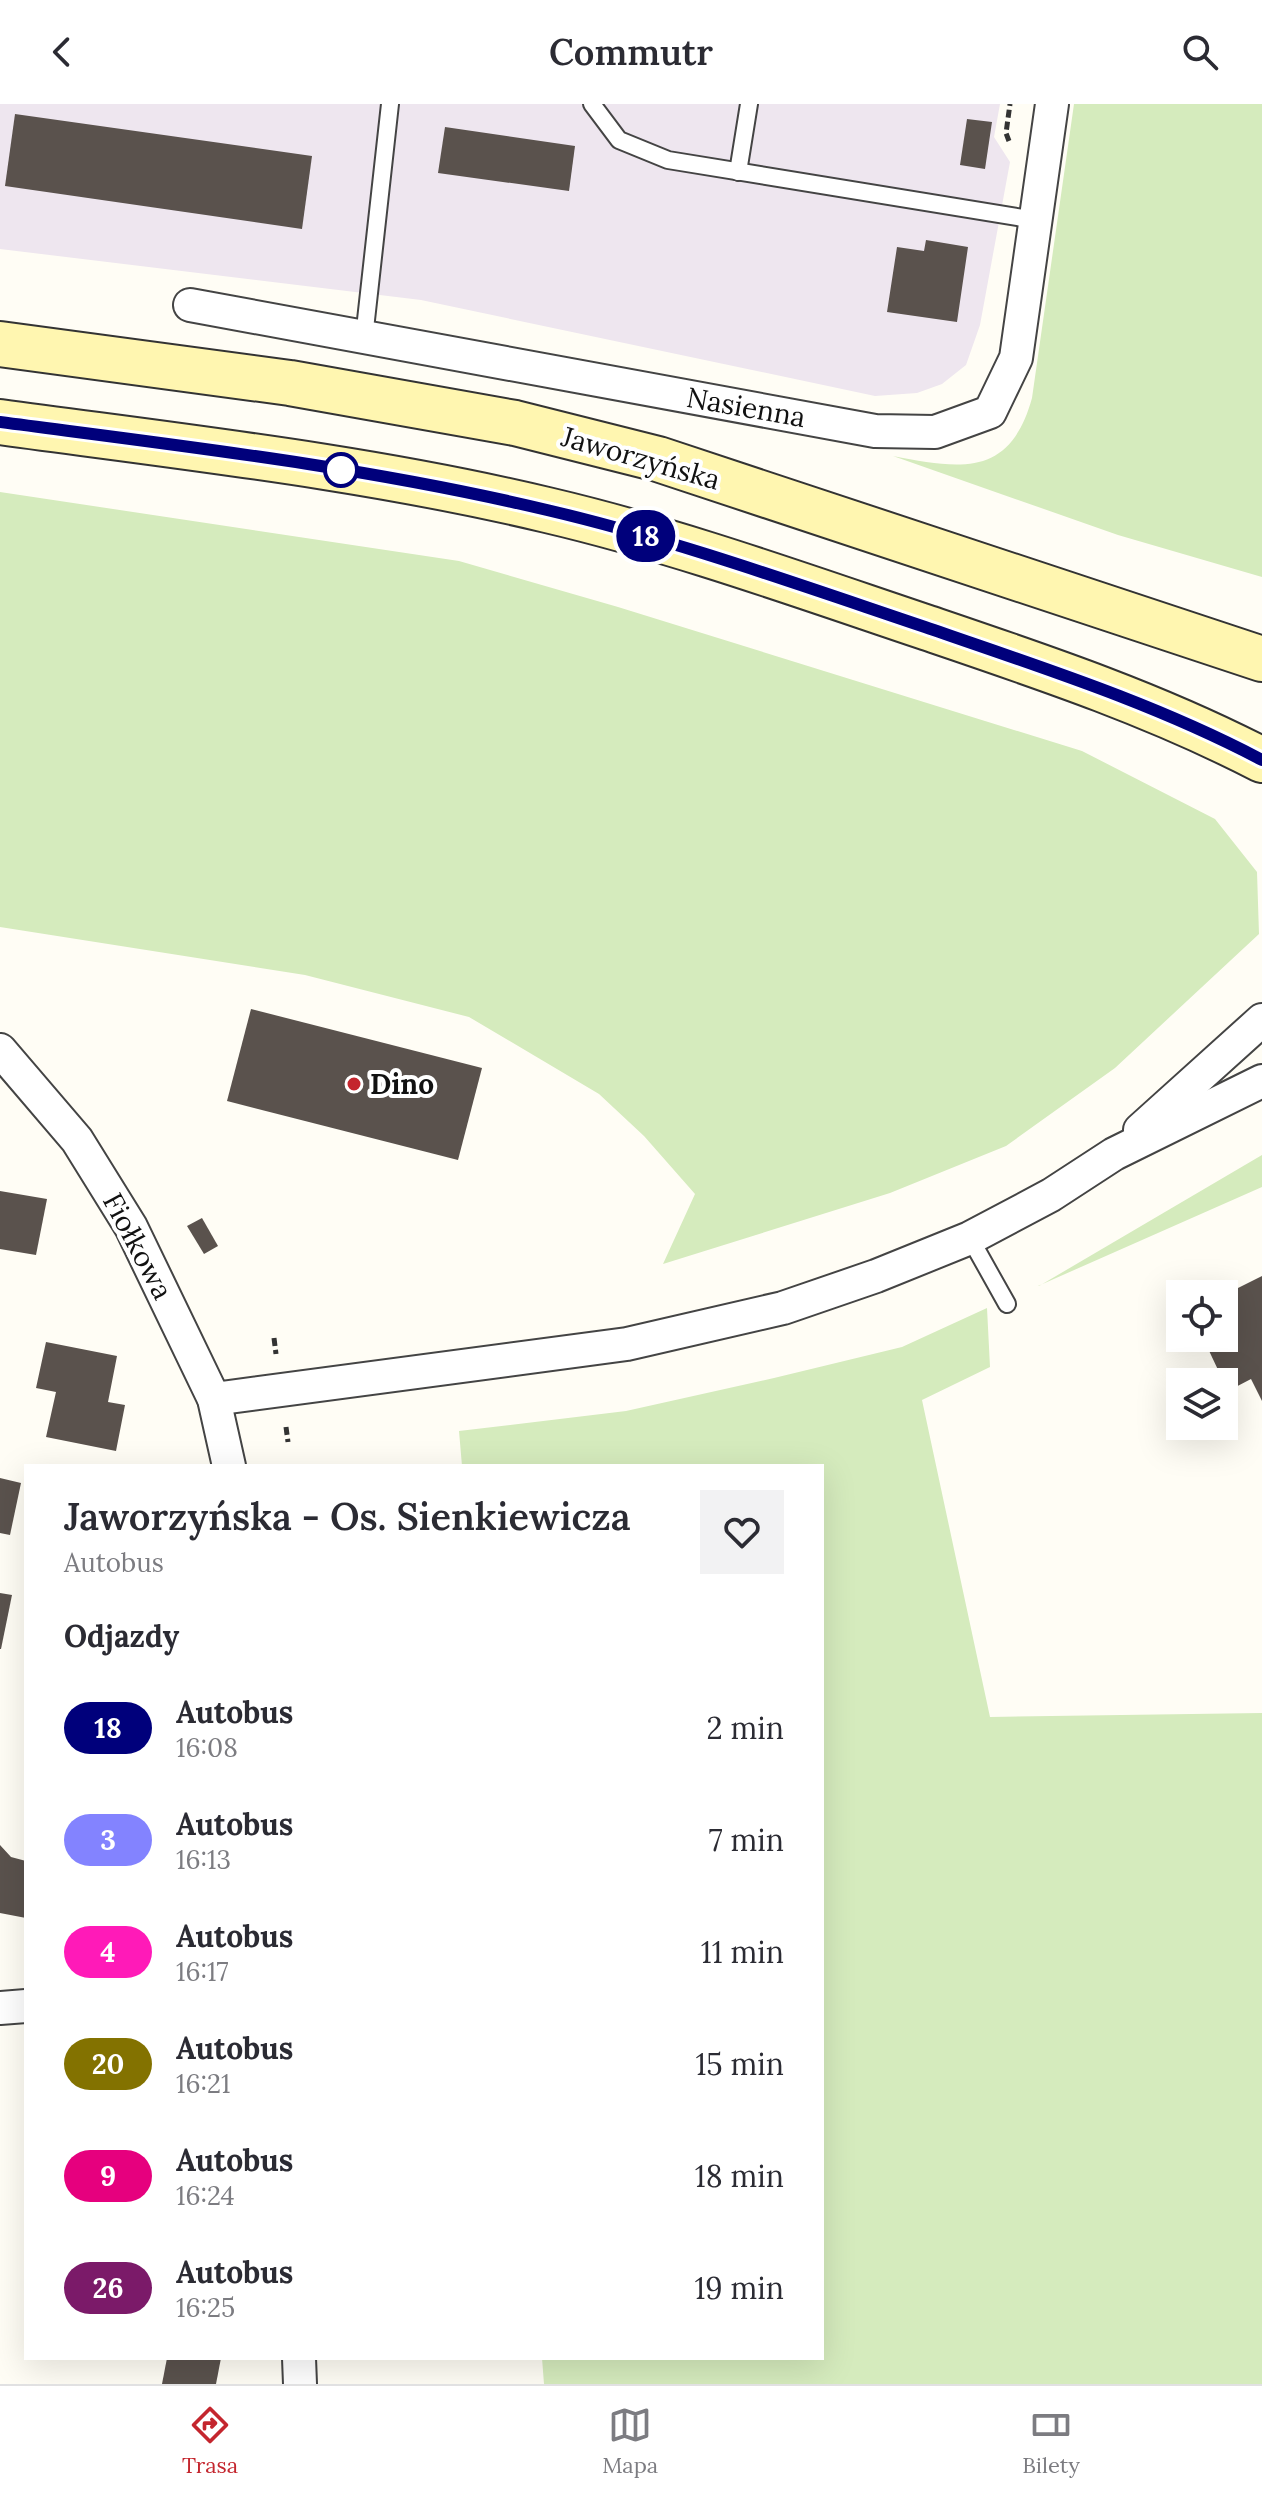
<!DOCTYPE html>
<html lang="pl">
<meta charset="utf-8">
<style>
:root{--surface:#fff;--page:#f2f2f3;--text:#2b2b33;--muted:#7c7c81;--line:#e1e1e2;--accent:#c4262e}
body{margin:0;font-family:Lora,serif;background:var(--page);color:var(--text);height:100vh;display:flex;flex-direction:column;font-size:30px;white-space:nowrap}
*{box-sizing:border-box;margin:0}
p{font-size:26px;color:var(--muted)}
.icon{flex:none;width:44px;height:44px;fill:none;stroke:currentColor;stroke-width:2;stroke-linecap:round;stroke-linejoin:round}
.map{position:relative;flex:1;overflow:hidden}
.panel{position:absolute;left:24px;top:1360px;width:800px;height:896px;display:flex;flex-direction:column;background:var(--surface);border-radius:0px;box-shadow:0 8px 32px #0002}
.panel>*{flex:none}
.badge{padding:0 16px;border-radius:26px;font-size:28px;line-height:52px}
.buttons{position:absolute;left:1166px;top:1176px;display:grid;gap:16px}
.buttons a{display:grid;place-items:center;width:72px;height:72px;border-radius:0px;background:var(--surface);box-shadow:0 8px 32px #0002;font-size:40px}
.map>.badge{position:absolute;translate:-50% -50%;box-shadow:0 0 0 4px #fff}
h2{padding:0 40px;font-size:30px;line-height:72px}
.round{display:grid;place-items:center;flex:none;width:84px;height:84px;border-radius:0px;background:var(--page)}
.head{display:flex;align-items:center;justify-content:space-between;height:136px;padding:0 40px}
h1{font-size:38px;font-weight:600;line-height:60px}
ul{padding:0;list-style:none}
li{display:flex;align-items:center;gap:24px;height:112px;padding:0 40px}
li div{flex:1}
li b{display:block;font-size:30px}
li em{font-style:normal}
li .badge{min-width:88px;font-weight:700;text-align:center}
header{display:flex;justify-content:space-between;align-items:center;height:104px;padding:0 40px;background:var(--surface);font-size:36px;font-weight:600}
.dock{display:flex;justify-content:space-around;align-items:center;height:112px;border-top:2px solid var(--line);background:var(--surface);font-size:22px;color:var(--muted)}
.dock a{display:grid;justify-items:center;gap:4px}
.dock .selected{color:var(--accent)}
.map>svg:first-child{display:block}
</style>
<header><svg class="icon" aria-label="back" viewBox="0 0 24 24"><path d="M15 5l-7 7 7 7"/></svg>Commutr<svg class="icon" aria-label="search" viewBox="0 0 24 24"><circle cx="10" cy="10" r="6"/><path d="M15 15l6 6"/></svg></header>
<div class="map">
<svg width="1262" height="2280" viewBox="0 0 1262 2280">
<rect width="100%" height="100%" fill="#fffdf5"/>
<path fill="#eee6ef" d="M0 0H1000L994 33 1010 58 980 221 966 261 942 280 917 289 875 292 421 196 0 145Z"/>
<g fill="#d5ebbd">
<path d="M1074 0H1262V473L1118 431 893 352C960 365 1010 374 1032 294Z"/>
<path d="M0 388 459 457 618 503 1082 647 1215 715 1257 768 1259 830 1115 964 1006 1042 890 1089 663 1160 695 1090 644 1032 599 990 469 913 305 871 0 823Z"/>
<path d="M1262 1051V1083L1038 1182H1039Z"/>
<path d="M987 1204 990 1263 922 1296 990 1613 1262 1609V2280H544L542 2254H822V1362H462L459 1327 626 1307 774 1274 902 1243Z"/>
</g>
<g fill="#5a524d">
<path d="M15 10 312 52 302 125 5 82Z"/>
<path d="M967 15 992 18 985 65 960 61Z"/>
<path d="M445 23 575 42 569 87 438 69Z"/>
<path d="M926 136 968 143 957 218 887 208 897 143 924 147Z"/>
<path d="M251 905 482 964 458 1056 227 997Z"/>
<path d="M0 1087 47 1095 36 1151 0 1145Z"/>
<path d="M202 1114 218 1142 204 1150 187 1122Z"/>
<path d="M1262 1172V1297L1251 1275 1228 1287 1203 1234H1224V1191Z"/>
<path d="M46 1238 117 1252 108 1298 125 1301 116 1347 46 1333 56 1288 36 1284Z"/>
<path d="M0 1374 21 1379 10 1431 0 1429Z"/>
<path d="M0 1489 12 1491 1 1545H0Z"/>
<path d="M0 1741 11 1753 26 1757V1814L0 1809Z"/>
<path d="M167 2254H221L216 2280H162Z"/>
</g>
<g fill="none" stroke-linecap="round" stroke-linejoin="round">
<defs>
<g id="service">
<path d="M592 0 619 36 668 56 1035 116"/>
<path d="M738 68 749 0"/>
<path d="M364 234 390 0"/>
<path d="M970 1134 1007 1200"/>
</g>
<g id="minor">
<path d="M190 201 875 327 935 328 990 308 1016 254 1052 0"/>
<path d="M0 946 77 1036 131 1123 214 1295 229 1362"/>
<path d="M1140 1026 1262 916"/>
<path d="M214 1295 627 1240 783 1204 876 1172 970 1134 1051 1091 1114 1050 1262 977"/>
<path d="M0 1904 26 1902"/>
<path d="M299 2254 300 2280"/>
</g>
<g id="secondary">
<path d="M0 240 290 279 515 319 658 355 1262 555"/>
<path d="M0 318C183 343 367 363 547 406 675 436 800 481 925 523 1040 562 1154 600 1262 656"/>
</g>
</defs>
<use href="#service" stroke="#444" stroke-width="20"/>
<use href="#minor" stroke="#444" stroke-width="36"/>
<use href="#secondary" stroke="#333" stroke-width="48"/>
<g stroke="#333" stroke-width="5" stroke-dasharray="8 4" stroke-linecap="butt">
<path d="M1009 37 1006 29 1010 0"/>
<path d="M274 1234 276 1250"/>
<path d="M286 1323 288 1338"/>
</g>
<use href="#service" stroke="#fff" stroke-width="16"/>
<use href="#minor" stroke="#fff" stroke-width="32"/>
<use href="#secondary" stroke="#fff6b0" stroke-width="44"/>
</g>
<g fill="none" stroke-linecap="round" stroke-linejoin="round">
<defs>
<path id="line" d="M0 318C183 342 367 363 547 406 675 436 800 481 925 523 1040 563 1154 599 1262 656"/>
</defs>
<use href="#line" stroke="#fff" stroke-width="18"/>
<use href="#line" stroke="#00007b" stroke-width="12"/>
</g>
<circle fill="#fff" stroke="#00007b" stroke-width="4" cx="341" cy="366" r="16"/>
<circle fill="#c4262e" stroke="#fff" stroke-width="3" cx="354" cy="980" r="8"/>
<g text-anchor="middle" stroke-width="8" stroke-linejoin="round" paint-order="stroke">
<g font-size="28" fill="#111" stroke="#fff">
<text transform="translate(746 303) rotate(10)" y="10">Nasienna</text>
<text transform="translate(641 354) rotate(16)" y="10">Jaworzyńska</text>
<text transform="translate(138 1142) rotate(62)" y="10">Fiołkowa</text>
</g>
<g font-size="28" font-weight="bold" fill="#111" stroke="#fff" text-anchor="start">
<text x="370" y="990">Dino</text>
</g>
</g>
</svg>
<div class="buttons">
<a><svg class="icon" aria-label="locate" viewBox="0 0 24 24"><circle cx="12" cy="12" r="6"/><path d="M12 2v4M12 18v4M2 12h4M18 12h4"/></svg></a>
<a><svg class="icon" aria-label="layers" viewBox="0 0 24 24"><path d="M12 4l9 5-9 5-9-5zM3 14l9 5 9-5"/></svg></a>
</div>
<b class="badge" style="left:646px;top:432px;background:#00007b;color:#fff">18</b>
<section class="panel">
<div class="head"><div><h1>Jaworzyńska - Os. Sienkiewicza</h1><p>Autobus</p></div><a class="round"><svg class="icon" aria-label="heart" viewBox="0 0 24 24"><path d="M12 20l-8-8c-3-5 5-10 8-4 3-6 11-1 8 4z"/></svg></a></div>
<h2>Odjazdy</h2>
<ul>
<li><span class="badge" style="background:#00007b;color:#fff">18</span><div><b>Autobus</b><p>16:08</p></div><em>2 min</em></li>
<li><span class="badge" style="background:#8383ff;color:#fff">3</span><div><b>Autobus</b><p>16:13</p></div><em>7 min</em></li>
<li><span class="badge" style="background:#ff1ab8;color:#fff">4</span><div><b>Autobus</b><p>16:17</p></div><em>11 min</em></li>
<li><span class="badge" style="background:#837200;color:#fff">20</span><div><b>Autobus</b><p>16:21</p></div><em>15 min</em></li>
<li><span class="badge" style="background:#e6007e;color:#fff">9</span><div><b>Autobus</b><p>16:24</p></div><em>18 min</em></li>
<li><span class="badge" style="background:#7b1a69;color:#fff">26</span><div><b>Autobus</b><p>16:25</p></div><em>19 min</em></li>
</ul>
</section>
</div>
<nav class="dock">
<a class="selected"><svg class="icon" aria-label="directions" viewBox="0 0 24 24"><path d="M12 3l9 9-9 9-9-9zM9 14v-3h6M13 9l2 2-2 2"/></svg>Trasa</a>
<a><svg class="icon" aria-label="map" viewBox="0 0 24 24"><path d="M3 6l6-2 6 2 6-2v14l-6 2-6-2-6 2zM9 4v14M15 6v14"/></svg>Mapa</a>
<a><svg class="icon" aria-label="tickets" viewBox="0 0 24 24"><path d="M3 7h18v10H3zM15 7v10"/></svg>Bilety</a>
</nav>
